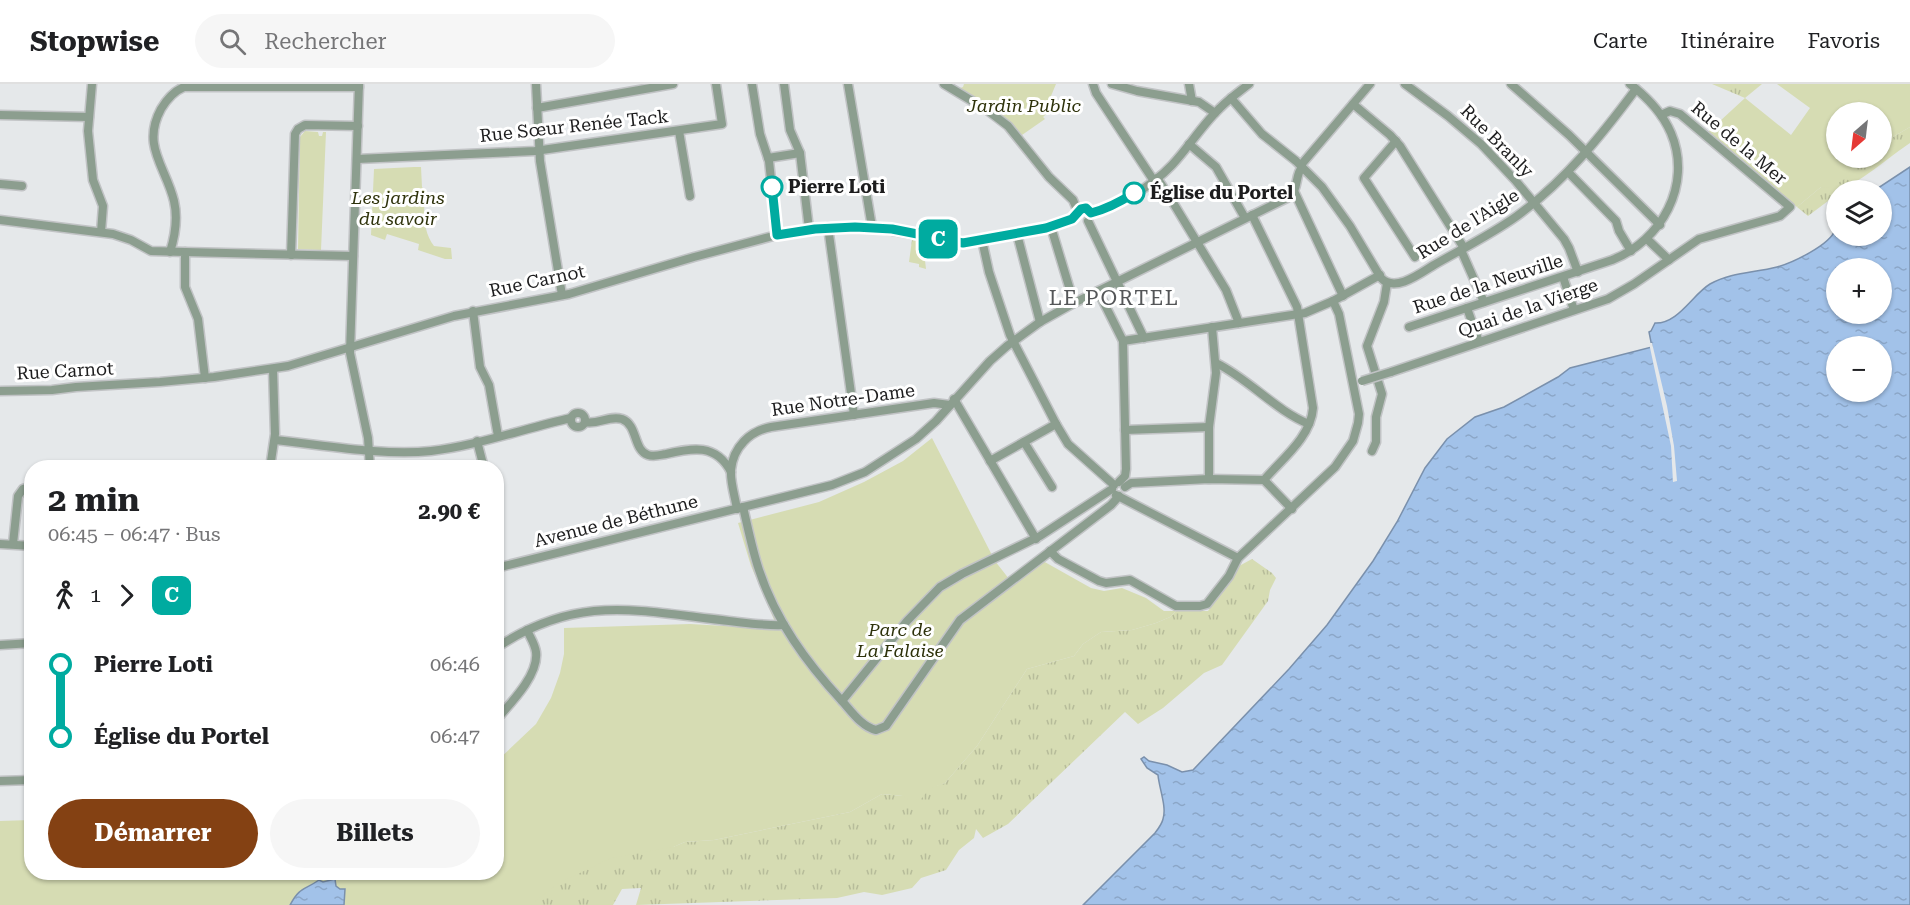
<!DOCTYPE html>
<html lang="fr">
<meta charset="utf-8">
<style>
:root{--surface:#fff;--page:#f6f6f6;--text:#202124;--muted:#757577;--line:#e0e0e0;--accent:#844113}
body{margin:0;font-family:"Roboto Serif",serif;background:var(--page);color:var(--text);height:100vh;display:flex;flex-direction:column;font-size:22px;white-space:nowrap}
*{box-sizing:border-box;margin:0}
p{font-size:20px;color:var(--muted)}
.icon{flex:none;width:33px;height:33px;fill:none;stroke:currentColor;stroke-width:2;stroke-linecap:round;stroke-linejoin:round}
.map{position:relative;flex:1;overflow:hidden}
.panel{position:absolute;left:24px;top:376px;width:480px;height:420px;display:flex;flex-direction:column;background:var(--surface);border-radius:24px;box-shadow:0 2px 4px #0004}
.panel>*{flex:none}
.badge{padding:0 12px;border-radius:9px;font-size:21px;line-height:39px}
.needle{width:39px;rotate:208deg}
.controls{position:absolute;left:1826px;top:18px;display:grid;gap:12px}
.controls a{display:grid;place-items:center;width:66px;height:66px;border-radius:50%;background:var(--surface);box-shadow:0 2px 4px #0004;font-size:30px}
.map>.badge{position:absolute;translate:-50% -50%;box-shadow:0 0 0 3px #fff}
.legs{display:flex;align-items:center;gap:9px;height:66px;padding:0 24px;font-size:20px}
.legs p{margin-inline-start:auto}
.summary{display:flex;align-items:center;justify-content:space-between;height:102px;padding:0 24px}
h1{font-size:33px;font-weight:700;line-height:45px}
.cta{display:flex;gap:12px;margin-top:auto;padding:12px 24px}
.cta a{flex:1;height:69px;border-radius:36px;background:var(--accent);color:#fff;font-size:24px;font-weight:700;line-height:69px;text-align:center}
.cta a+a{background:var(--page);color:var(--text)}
ul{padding:0 24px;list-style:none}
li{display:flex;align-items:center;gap:21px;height:72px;font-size:22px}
li i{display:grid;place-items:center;width:9px;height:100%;margin:0 8px;background:currentColor}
li i::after{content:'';width:15px;height:15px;margin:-8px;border:4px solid;border-radius:50%;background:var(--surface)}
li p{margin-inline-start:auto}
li:first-child i{background:linear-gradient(#0000 50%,currentColor 0)}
li:last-child i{background:linear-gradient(currentColor 50%,#0000 0)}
header{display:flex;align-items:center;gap:36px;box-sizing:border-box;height:84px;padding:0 30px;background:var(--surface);border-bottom:2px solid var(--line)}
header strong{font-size:28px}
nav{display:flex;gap:33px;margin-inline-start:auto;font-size:21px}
.search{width:420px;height:54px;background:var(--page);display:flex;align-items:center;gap:15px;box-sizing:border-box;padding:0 21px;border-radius:33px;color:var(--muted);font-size:22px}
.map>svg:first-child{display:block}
</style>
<header>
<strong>Stopwise</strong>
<div class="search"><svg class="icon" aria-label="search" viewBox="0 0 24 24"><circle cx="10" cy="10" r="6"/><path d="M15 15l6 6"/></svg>Rechercher</div>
<nav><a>Carte</a><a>Itinéraire</a><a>Favoris</a></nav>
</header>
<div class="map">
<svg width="1910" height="821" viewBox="0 0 1910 821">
<defs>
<pattern id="grass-tufts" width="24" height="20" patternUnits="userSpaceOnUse" patternTransform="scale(1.5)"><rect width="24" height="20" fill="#d6dcb3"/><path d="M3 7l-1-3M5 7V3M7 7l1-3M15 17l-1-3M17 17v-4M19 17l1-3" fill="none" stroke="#b7bc9a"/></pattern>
<pattern id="water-ripples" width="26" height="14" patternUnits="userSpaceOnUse" patternTransform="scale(1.5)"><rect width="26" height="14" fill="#a2c2e9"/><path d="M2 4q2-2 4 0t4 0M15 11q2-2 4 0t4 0" fill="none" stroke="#8ba6c7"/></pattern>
</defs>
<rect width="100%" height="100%" fill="#e5e8ea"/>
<g fill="url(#grass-tufts)">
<path d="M1712 0H1762L1745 14Z"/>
<path d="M1910 43V59C1894 69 1852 106 1836 106V111L1808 132 1797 123 1821 103 1865 74H1881V60Z"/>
<path d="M912 156 923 159 926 185 919 183V180L909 178Z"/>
<path d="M1252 475 1272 489 1276 494 1270 506 1268 517 1222 581 1204 589 1163 624 1138 640 1125 628 1008 740 983 754 976 745 974 754 959 766 946 786 921 794 912 804 882 811 864 808 837 814 636 821 641 804 622 805 613 821H500L496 789V687L704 747 673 763 685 758 714 756 850 728 882 710 903 712 945 699 977 662 1027 585 1074 572 1083 560 1101 548 1132 546 1156 539 1170 533 1176 527H1208L1234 492 1239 482Z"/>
</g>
<g fill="#d6dcb3">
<path d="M964 0H1056L1051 12 1055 22 1043 33 1045 35 1022 51 999 29 960 4 963 3Z"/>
<path d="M1777 0H1910V43L1881 60V28H1836V74H1865L1856 80V88L1830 104 1821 103 1797 123 1707 49 1745 14 1791 51 1810 24Z"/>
<path d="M305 47 318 48 319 52H322L323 48H326L321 166 298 165 300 53Z"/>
<path d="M414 83H421L422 103 425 107C424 126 422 146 434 162L451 164 452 175H445L418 166 419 160 387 150 385 156 371 151 374 85Z"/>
<path d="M932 354 995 477 1013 500 1043 477 1091 504 1104 507 1122 504 1146 514 1164 527H1176L1170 533 1156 539 1132 546 1101 548 1083 560 1074 572 1027 585 977 662 945 699 929 705 921 715 909 716 903 712 882 710 850 728 714 756 685 758 673 763 611 774 559 799 530 821H0V737L31 736 32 789H496L497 677 536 640 551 614 560 589 564 570V544L690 540 778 545 751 482 738 439 819 418 864 398 903 377Z"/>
</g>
<g fill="url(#water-ripples)" stroke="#7a90ac" stroke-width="1.5" fill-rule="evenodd">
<path d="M1910 83V821H1083L1155 749C1158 745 1162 740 1163 735 1167 723 1159 704 1158 691L1147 684 1141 675 1144 673 1149 677 1167 681 1182 688 1193 686 1289 585 1327 541 1373 477 1397 438 1425 384 1447 355 1475 333 1504 323 1558 293 1570 284 1652 263 1649 248 1651 247 1655 239C1678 240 1692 211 1710 200 1731 188 1754 189 1777 183 1792 179 1830 161 1835 146 1836 141 1835 136 1835 132L1836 131V152H1881V106H1875ZM1836 184H1881V230H1836ZM1836 262H1881V308H1836Z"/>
<path d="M335 795 336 802 340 805H345L344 821H290C300 803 303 807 319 796L323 798Z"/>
</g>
<path fill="#e5e8ea" d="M1649 259H1652L1667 322 1674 362 1677 397 1673 398 1671 362Z"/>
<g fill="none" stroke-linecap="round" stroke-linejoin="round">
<defs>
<g id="minor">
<path d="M92 0 88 47 93 96 103 122 101 148"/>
<path d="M359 0 350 269 368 354 370 384"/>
<path d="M536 0 540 77 562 211"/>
<path d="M752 0 760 50 769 77 777 151"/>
<path d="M784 0 790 46 800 69 809 145"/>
<path d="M848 0 872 143"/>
<path d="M944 0 987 26 1008 42 1049 93 1073 116 1078 128"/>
<path d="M1093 0 1096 9 1154 97"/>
<path d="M1112 0 1137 7 1199 18 1215 29"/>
<path d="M1189 0 1192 17"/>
<path d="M1405 0 1448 32 1481 60 1515 96 1564 155 1569 164 1578 188"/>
<path d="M1511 0 1569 51 1660 141"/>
<path d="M1231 14 1262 50 1296 77 1322 103 1350 142 1381 194C1395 209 1421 189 1434 181 1462 165 1492 150 1517 132 1565 97 1601 52 1636 5"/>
<path d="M1353 20 1390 51 1400 62 1464 164"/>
<path d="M537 24 673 0"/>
<path d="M0 31 89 33"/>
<path d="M679 47 690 112"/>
<path d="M1396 57 1364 94 1415 173"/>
<path d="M1189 60 1216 83 1245 134"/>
<path d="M768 74 800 69"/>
<path d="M357 75 535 67 722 40 716 0"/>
<path d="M1301 81 1370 0"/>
<path d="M1568 88 1616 137 1619 147 1631 167"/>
<path d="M1157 94 1163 103"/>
<path d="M0 100 22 102"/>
<path d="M1294 107 1343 212"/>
<path d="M1169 112 1226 206 1239 239"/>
<path d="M1091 129C1120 121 1151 103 1172 81 1189 63 1202 41 1220 24 1229 15 1239 8 1249 0"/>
<path d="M1252 131 1297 223 1313 324C1311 353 1282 375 1264 396"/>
<path d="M0 136 113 150 131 156 151 167 185 168V203L198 235 205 294"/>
<path d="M1088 137 1144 254"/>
<path d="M828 143 854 331"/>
<path d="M1051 143 1074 219"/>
<path d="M1017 150 1040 238"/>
<path d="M1647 155 1669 176"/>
<path d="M982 156 989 188 1010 251 1056 340 1068 360 1114 401"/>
<path d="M1461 166 1484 218"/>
<path d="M170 168C175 152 178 134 174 117 166 83 141 62 161 25 167 15 174 7 184 3H359"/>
<path d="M185 168 353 172"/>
<path d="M291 171 295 50 298 45 305 41 358 42"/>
<path d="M1563 193 1574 226"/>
<path d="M1098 207 1123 257 1126 385 1125 392 1119 398"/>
<path d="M1467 224 1479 258"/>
<path d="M473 227 480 283 489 301 498 352"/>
<path d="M1409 243 1612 176C1661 157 1693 101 1671 49 1662 28 1647 13 1630 0"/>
<path d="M1123 257 1305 229 1333 217 1380 191"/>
<path d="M1216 279C1249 295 1276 327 1309 340"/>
<path d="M1391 288 1608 215 1634 200 1699 155 1780 132 1790 123 1680 30 1670 27 1661 31"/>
<path d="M0 307 52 306 76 303 160 298 214 293 288 282 454 232 569 210 694 173 777 151 803 146 841 143 877 144 963 159 1036 147 1069 137 1077 131"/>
<path d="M954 315 1036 455"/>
<circle cx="578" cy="336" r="7"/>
<path d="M585 338C598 341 609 331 622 335 638 341 633 366 648 371 654 373 660 371 666 370 692 364 716 359 731 388"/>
<path d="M1125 346 1209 343"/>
<path d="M275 356C324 361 382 372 431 367 476 362 526 344 571 334"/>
<path d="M477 357 484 384"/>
<path d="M1024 358 1052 403"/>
<path d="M1372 367 1376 358V333L1382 310 1367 262 1384 218 1387 199"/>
<path d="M990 377 1056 340"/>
<path d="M270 384 275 350 273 285"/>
<path d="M1209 395V343L1216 289 1212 243"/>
<path d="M1125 403 1131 399 1209 395 1264 396 1292 425"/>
<path d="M1116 411 1238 474"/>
<path d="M743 423C748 444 752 465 759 486 776 537 806 578 842 617 851 627 862 643 876 646L886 642 960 536 1111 421 1119 412"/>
<path d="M737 425C735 412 730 398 731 386 733 363 750 347 771 343L934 319 950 321"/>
<path d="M0 460 32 462"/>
<path d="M13 460 18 412 23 405 32 402"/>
<path d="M1050 467 1058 475 1099 497 1106 499 1130 496 1176 522H1200L1207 520 1229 492 1238 474 1335 383 1353 357 1358 339 1359 330 1339 230 1333 217"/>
<path d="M496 484 832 401 865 388 916 355 936 337 990 277 1007 262 1040 238 1074 219 1287 114C1300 106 1294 93 1302 83"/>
<path d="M0 561 32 559"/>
<path d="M496 564C579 509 637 527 729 537 747 539 766 542 784 541"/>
<path d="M842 617 907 537 940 503 962 490 1040 452 1112 405"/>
<path d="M496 636C510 620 539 591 536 568 535 560 530 553 527 546"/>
<path d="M0 697 32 696"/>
</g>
</defs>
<use href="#minor" stroke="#c1c3c5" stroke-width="11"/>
<use href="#minor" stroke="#8c9e8f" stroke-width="8"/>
<defs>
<path id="minor-bridge" d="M1362 297 1391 288"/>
</defs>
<use href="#minor-bridge" stroke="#c1c3c5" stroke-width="11" stroke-linecap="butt"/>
<use href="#minor-bridge" stroke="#8c9e8f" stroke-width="8"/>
</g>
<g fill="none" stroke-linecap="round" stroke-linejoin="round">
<defs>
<path id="line-1" d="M772 103 777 151 815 145 855 143 892 145 963 159 1046 144 1072 135 1081 125 1086 124 1091 129C1107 125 1120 118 1134 109"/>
</defs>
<use href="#line-1" stroke="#fff" stroke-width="14"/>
<use href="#line-1" stroke="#00aba0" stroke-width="9"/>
</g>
<g fill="#fff" stroke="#00aba0" stroke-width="3">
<circle cx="772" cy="103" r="10"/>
<circle cx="1134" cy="109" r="10"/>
</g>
<g text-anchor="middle" stroke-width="6" stroke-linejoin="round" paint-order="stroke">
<g font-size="18" font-style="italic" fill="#2e320b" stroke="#fff">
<text x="1024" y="28">Jardin Public</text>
<text x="398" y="120">Les jardins<tspan x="398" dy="21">du savoir</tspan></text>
<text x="900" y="552">Parc de<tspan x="900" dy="21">La Falaise</tspan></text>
</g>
<g font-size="18" fill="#1d1d1e" stroke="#fff">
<text transform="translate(574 42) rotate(-6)" y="6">Rue Sœur Renée Tack</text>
<text transform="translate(1497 57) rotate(45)" y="6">Rue Branly</text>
<text transform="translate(1739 59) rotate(40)" y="6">Rue de la Mer</text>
<text transform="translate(1468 140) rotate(-32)" y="6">Rue de l'Aigle</text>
<text transform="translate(537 197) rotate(-12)" y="6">Rue Carnot</text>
<text transform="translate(1488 200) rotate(-18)" y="6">Rue de la Neuville</text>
<text transform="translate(1528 224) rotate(-19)" y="6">Quai de la Vierge</text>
<text transform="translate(65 287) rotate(-3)" y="6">Rue Carnot</text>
<text transform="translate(843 316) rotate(-8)" y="6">Rue Notre-Dame</text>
<text transform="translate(616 437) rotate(-14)" y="6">Avenue de Béthune</text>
</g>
<g font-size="18" font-weight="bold" fill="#1d1d1e" stroke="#fff" text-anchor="start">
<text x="788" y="109">Pierre Loti</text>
<text x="1150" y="115">Église du Portel</text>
</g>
<g font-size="21" letter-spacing="1.5" fill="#545658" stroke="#fff">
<text x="1114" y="221">LE PORTEL</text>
</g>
</g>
</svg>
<div class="controls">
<a><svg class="needle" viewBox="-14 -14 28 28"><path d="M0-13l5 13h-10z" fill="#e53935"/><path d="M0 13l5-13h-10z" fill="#757577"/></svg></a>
<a><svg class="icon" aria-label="layers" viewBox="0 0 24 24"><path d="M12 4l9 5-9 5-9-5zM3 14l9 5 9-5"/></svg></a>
<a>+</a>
<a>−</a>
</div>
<b class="badge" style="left:938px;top:155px;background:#00aba0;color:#fff">C</b>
<section class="panel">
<div class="summary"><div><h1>2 min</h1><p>06:45 – 06:47 · Bus</p></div><b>2.90 €</b></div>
<div class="legs"><svg class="icon" aria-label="walk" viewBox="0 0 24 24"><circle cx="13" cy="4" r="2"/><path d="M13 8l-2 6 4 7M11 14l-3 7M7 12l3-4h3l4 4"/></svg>1<svg class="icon" aria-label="forward" viewBox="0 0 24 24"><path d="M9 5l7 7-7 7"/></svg><b class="badge" style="background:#00aba0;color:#fff">C</b></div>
<ul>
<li><i style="color:#00aba0"></i><b>Pierre Loti</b><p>06:46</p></li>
<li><i style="color:#00aba0"></i><b>Église du Portel</b><p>06:47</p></li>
</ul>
<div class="cta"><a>Démarrer</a><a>Billets</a></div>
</section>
</div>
